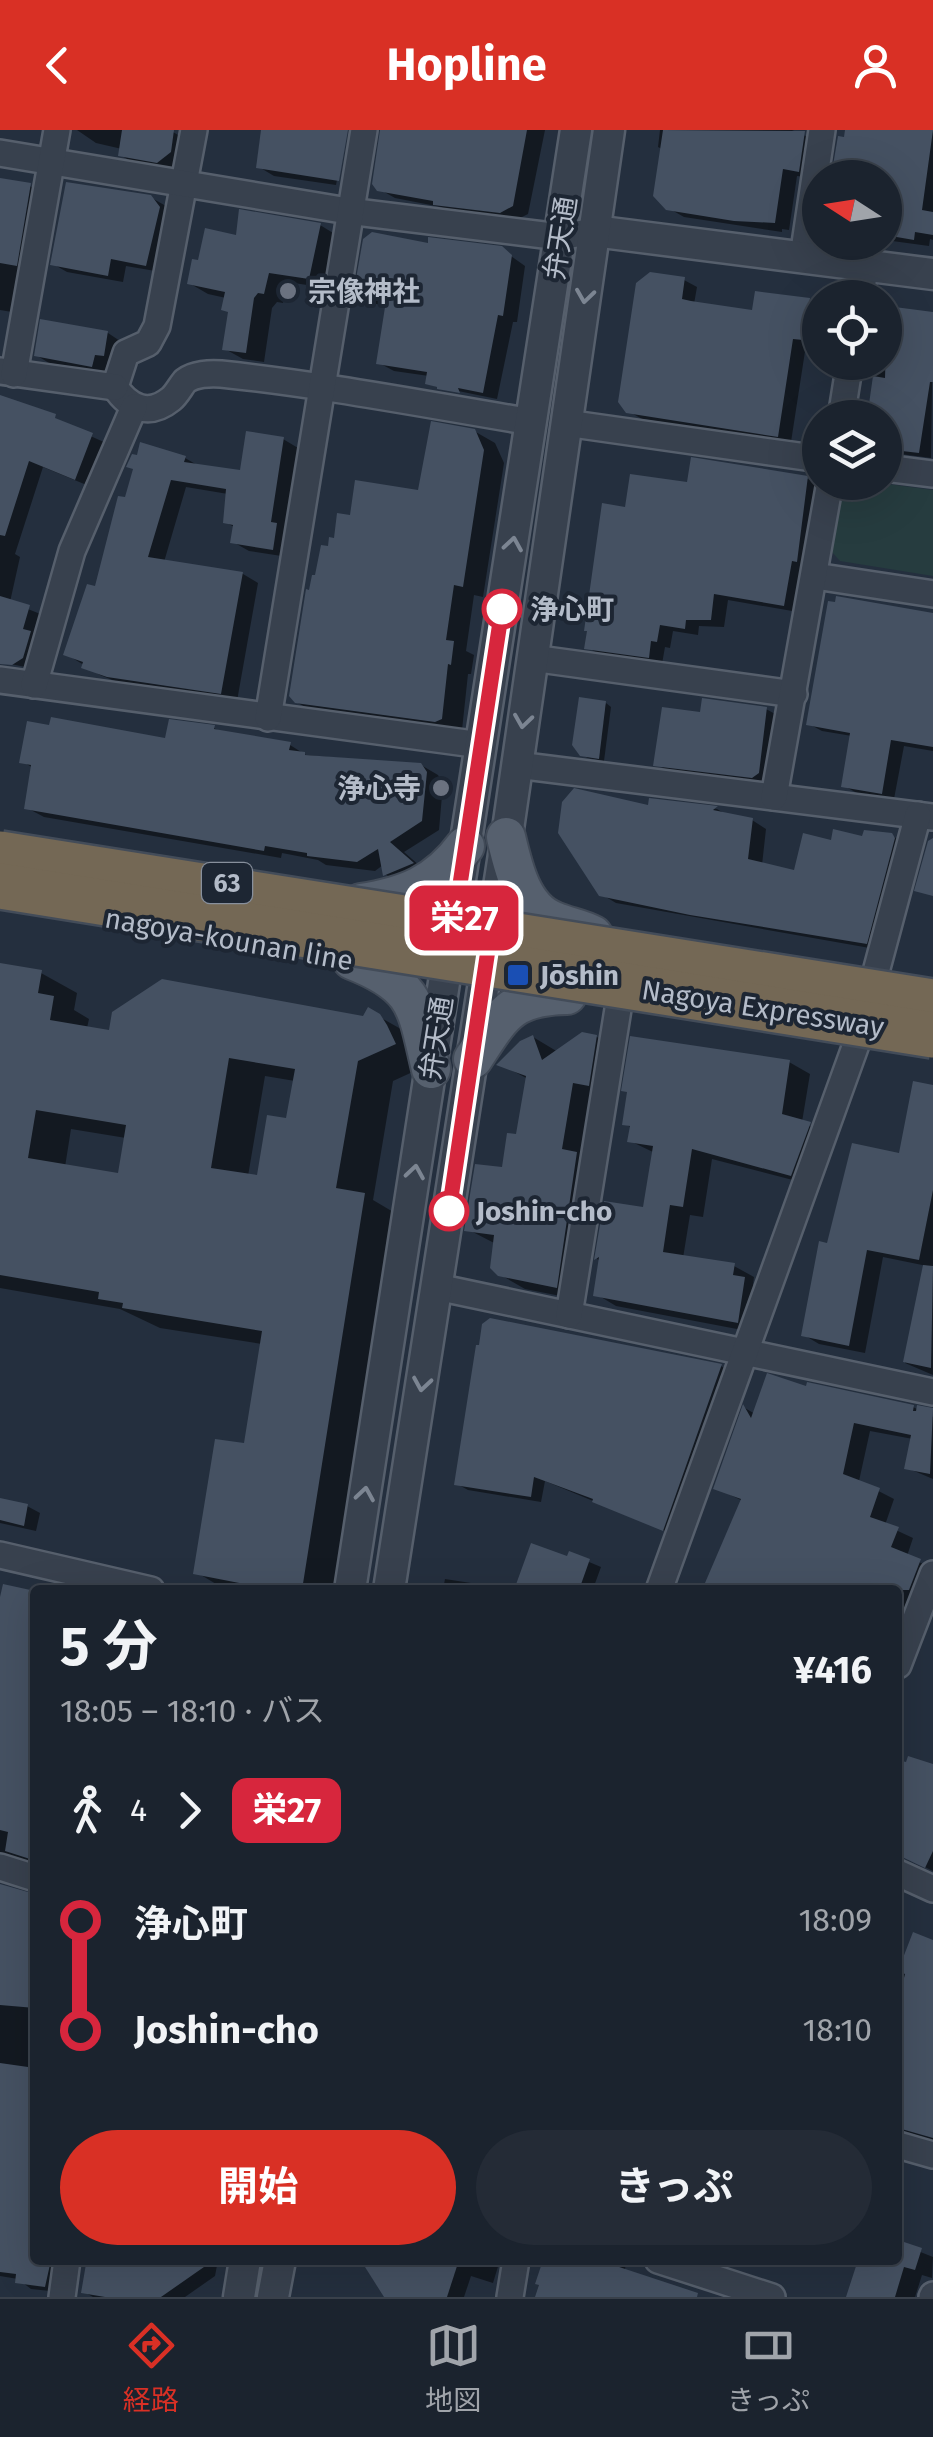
<!DOCTYPE html>
<html lang="ja">
<meta charset="utf-8">
<style>
:root{--surface:#1b232e;--page:#242b36;--text:#f1f3f6;--muted:#a0a4aa;--line:#39404a;--accent:#d93025}
body{margin:0;font-family:"Fira Sans","Noto Sans JP",sans-serif;background:var(--page);color:var(--text);height:100vh;display:flex;flex-direction:column;font-size:38px;white-space:nowrap}
*{box-sizing:border-box;margin:0}
p{font-size:32px;color:var(--muted)}
.icon{flex:none;width:55px;height:55px;fill:none;stroke:currentColor;stroke-width:2;stroke-linecap:round;stroke-linejoin:round}
.map{position:relative;flex:1;overflow:hidden}
.panel{position:absolute;left:30px;top:1455px;width:872px;height:680px;display:flex;flex-direction:column;background:var(--surface);border-radius:10px;box-shadow:0 10px 40px #0002,0 0 0 2px var(--line)}
.panel>*{flex:none}
.badge{padding:0 20px;border-radius:15px;font-size:35px;line-height:65px}
.needle{width:65px;rotate:282deg}
.buttons{position:absolute;left:802px;top:30px;display:grid;gap:20px}
.buttons a{display:grid;place-items:center;width:100px;height:100px;border-radius:50%;background:var(--surface);box-shadow:0 10px 40px #0002,0 0 0 2px var(--line);font-size:50px}
.map>.badge{position:absolute;translate:-50% -50%;box-shadow:0 0 0 5px #fff}
.legs{display:flex;align-items:center;gap:15px;height:110px;padding:0 30px;font-size:32px}
.legs p{margin-inline-start:auto}
.overview{display:flex;align-items:center;justify-content:space-between;height:170px;padding:0 30px}
h1{font-size:55px;font-weight:700;line-height:75px}
.primary-button{display:flex;gap:20px;margin-top:auto;padding:20px 30px}
.primary-button a{flex:1;height:115px;border-radius:60px;background:var(--accent);color:#fff;font-size:40px;font-weight:700;line-height:115px;text-align:center}
.primary-button a+a{background:var(--page);color:var(--text)}
ul{padding:0 30px;list-style:none}
li{display:flex;align-items:center;gap:35px;height:110px;font-size:38px}
li i{display:grid;place-items:center;width:15px;height:100%;margin:0 12px;background:currentColor}
li i::after{content:'';width:25px;height:25px;margin:-12px;border:8px solid;border-radius:50%;background:var(--surface)}
li p{margin-inline-start:auto}
li:first-child i{background:linear-gradient(#0000 50%,currentColor 0)}
li:last-child i{background:linear-gradient(currentColor 50%,#0000 0)}
header{display:flex;justify-content:space-between;align-items:center;height:130px;padding:0 30px;background:var(--accent);color:#fff;font-size:45px;font-weight:700}
.tabs{display:flex;justify-content:space-around;align-items:center;height:140px;border-top:2px solid var(--line);background:var(--surface);font-size:28px;color:var(--muted)}
.tabs a{display:grid;justify-items:center;gap:5px}
.tabs .selected{color:var(--accent)}
.map>svg:first-child{display:block}
</style>
<header><svg class="icon" aria-label="back" viewBox="0 0 24 24"><path d="M15 5l-7 7 7 7"/></svg>Hopline<svg class="icon" aria-label="person" viewBox="0 0 24 24"><circle cx="12" cy="8" r="4"/><path d="M4 21q1-7 8-7t8 7"/></svg></header>
<div class="map">
<svg width="933" height="2167" viewBox="0 0 933 2167">
<rect width="100%" height="100%" fill="#242f3e"/>
<path fill="#263c3f" d="M851 352 880 353 933 360V446L840 431 832 422 842 358Z"/>
<g fill="#0007" fill-rule="evenodd">
<path d="M77 0H160L173 2 193 14 178 42 140 36 120 25 122 19 96 13Z"/>
<path d="M263 0H346L336 55 274 46 259 37Z"/>
<path d="M351 0H353L354 58 341 56Z"/>
<path d="M390 0H545L528 84 516 90 450 82 441 77 395 68 379 59Z"/>
<path d="M660 0H792L819 12 814 48 797 46 789 100 782 99V102L684 87 668 78 662 19 658 17Z"/>
<path d="M848 0H933V110L930 109 929 116 885 110V48H836L840 9 847 10Z"/>
<path d="M0 51 30 56 44 64 30 142 19 140 12 182 0 180Z"/>
<path d="M150 67 166 76 174 87 161 142 126 136 123 152 67 142 53 134Z"/>
<path d="M320 95 338 106 327 158 287 152 283 173 277 172 272 178 264 232 243 229 225 219 230 183 226 168 208 164 189 153 200 133 238 108Z"/>
<path d="M430 116 501 119 525 136 517 192H513L497 269 434 256 427 253 429 246 394 241 379 233 388 176 371 173 356 165Z"/>
<path d="M684 150 697 157 694 174 754 183 809 171 820 177 816 216 806 215 791 312 642 289 628 281Z"/>
<path d="M885 185H933L931 328 885 322V288H862L869 287 877 232H885Z"/>
<path d="M108 203 120 211 117 232 108 230 105 243 49 233 36 225Z"/>
<path d="M0 270 19 274 106 313 89 356 43 337 15 424 20 427 10 472 43 485 36 539 0 532Z"/>
<path d="M474 301 495 313 504 333 483 467 474 465 466 521 474 525 471 544H468L462 600 318 584 296 572 312 462 330 419 352 388 420 363Z"/>
<path d="M283 309 298 318 286 401 292 404 288 427 249 421 233 412 236 398 225 392 228 364 186 357 164 432 243 444 258 453 237 571 125 555 100 545 66 524 97 459 126 370 185 328 199 336 242 343Z"/>
<path d="M808 349 821 356 798 482 728 470 724 497 699 496 698 505 673 501 670 518 665 517 662 534 600 525 587 517 627 379 689 355Z"/>
<path d="M933 485V621L904 616 894 669 857 663 844 656 852 606 822 601 809 594Z"/>
<path d="M606 573 611 577 604 631 588 628 582 625Z"/>
<path d="M766 579 777 585 764 653 667 640 656 634 702 585Z"/>
<path d="M214 598 224 604 290 615 306 625 421 635 438 645 443 654 439 700 404 722 428 743 401 754 385 744 383 735 375 741 326 735 318 730 282 723 281 728 44 687 27 678 33 638 22 631 167 611Z"/>
<path d="M651 671 717 679 729 686 752 690 766 699 762 735 796 742 832 713 891 705 906 714 881 820 616 773 601 764 650 678Z"/>
<path d="M0 836 41 843 77 863 74 880 89 889 87 898 111 902 364 889 369 881 415 907 430 934 393 951 373 1070 400 1086 340 1460H226L196 1442 246 1316 262 1214 160 1198 120 1179 0 1158ZM265 946 295 951 289 991 259 1048 248 1046ZM71 999 126 1008 120 1046 65 1037Z"/>
<path d="M533 907 558 922 597 907 621 921 581 1170 525 1159 499 1144 496 1114 467 1099 504 1040 518 1007 528 949 500 934Z"/>
<path d="M789 932 810 944 802 992 830 1006 812 1055 712 1029 703 1087 690 1085 683 1128 734 1136 754 1147 753 1155 764 1161 758 1203 616 1176 596 1164 601 1131 597 1129 606 1074 645 1080 655 1023 630 1011 632 998 624 993Z"/>
<path d="M933 958V1245L905 1233 917 1176 932 1137 883 1127 865 1223 819 1214 804 1205 829 1116 901 1026Z"/>
<path d="M491 1191 721 1236 732 1243 675 1405 545 1351 541 1372 468 1360 457 1354Z"/>
<path d="M808 1259 913 1277 933 1287V1349L907 1338 913 1309 870 1301 859 1351 894 1369 885 1395 913 1408 907 1426 931 1438 898 1526V1460H705L743 1371 716 1358 745 1278 755 1284Z"/>
<path d="M0 1370 27 1376 40 1383 36 1401 0 1393Z"/>
<path d="M570 1424 601 1437 593 1459 596 1460H517L568 1430Z"/>
<path d="M445 1449 516 1460H443Z"/>
<path d="M35 1462V1734L12 1727 0 1737V1476Z"/>
<path d="M899 1633 933 1637V1741L898 1724Z"/>
<path d="M0 1755 35 1765V2130H67L60 2162 31 2159 18 2149 0 2146Z"/>
<path d="M914 1805 933 1813V2011L902 2000 898 2002V1849Z"/>
<path d="M898 2113 933 2127 932 2148 922 2145 915 2167H849L861 2130H898Z"/>
<path d="M85 2130H218L215 2146 185 2167H93L84 2162 88 2136Z"/>
<path d="M383 2130H500L493 2153 471 2146 464 2167H387Z"/>
<path d="M546 2130H628L624 2141 691 2167H538Z"/>
</g>
<g fill="#455162" fill-rule="evenodd">
<path d="M122 0H174L171 22 157 33 118 26Z"/>
<path d="M261 0H348L339 51 256 38Z"/>
<path d="M380 0H527L513 76 500 83 433 75V71L377 61 372 54Z"/>
<path d="M663 0 805 1 799 42 783 39 775 93 734 91 666 80 653 66Z"/>
<path d="M845 0H933L922 80 933 82V105L915 102 914 110 885 105V48L831 47 838 6 844 7Z"/>
<path d="M0 48 31 53 17 136 0 133Z"/>
<path d="M66 52 151 65 160 77 146 136 111 129 108 146 50 135Z"/>
<path d="M239 79 321 93 309 149 269 143 264 164 258 163 254 168 246 223 222 220 228 182 221 180 225 162 187 154 192 129 198 130 205 98 236 105Z"/>
<path d="M372 102 428 113V107L502 116 512 125 503 186 498 185 483 263 458 258 460 263 437 259V257L425 254 427 242 376 234 386 171 353 166 363 109Z"/>
<path d="M650 142 685 147 682 169 691 171 752 180 755 161 810 168 803 210 793 209 778 307 626 283 618 272 636 153Z"/>
<path d="M887 176 933 182V252H930L919 323 885 319V288H867L873 246 885 248Z"/>
<path d="M40 189 108 201 104 226 95 225 92 237 34 226Z"/>
<path d="M0 265 56 284 55 288 93 303 75 350 29 331 5 406 0 405Z"/>
<path d="M431 291 475 299 484 320 463 457 454 455 446 510 454 511 451 535 448 534 442 589 435 592 295 573 289 566 306 459 309 460 312 445H315L321 415 328 416 329 407 334 408 337 383 350 385 355 350 418 360Z"/>
<path d="M246 301 284 307 271 392 277 393 273 420 230 413 233 395 223 393 226 359 171 350 148 427 243 442 221 564 107 547 81 538 83 532 63 525 87 454 95 456 118 366 125 367 133 339 126 337 132 324 137 325 140 312 186 326 184 332 240 340Z"/>
<path d="M691 327 808 346 797 432 792 431 784 476 714 464 711 490H686L685 499 660 495 657 512 651 511 649 528 584 519 587 501H584L602 373 625 377 630 344 687 352Z"/>
<path d="M0 466 30 475 23 499 31 501 23 528 12 535 0 534Z"/>
<path d="M836 466 933 483V617L891 610 882 664 841 657 850 603 806 595 828 471 835 472Z"/>
<path d="M579 567 606 571 599 629 580 626 572 615Z"/>
<path d="M702 568 767 577 759 643 752 648 653 636 662 577 700 582Z"/>
<path d="M51 587 165 608 169 589 215 595 214 599 291 612 289 620 305 622V625L421 633 427 642 422 691 390 712 414 733 383 746 378 719 357 732 307 726V723L265 716 264 721 24 679 31 635 19 633 27 591 49 595Z"/>
<path d="M574 658 648 675 649 668 718 676 713 680 753 688 748 729 794 740 803 703 831 710 833 699 862 706 864 700 892 703 895 708 867 814 690 785 599 766 558 703 562 672Z"/>
<path d="M933 708V766L914 761 928 711Z"/>
<path d="M0 833 42 840 38 863 54 866 50 890 109 900 112 882 162 849 363 886 368 877 380 884 387 895 396 914 358 931 336 1058 365 1063 302 1460H276L193 1444 215 1309 244 1313 262 1201 122 1178 123 1173 98 1169 99 1162 0 1145ZM229 928 295 939 286 988 267 985 257 1045 211 1038ZM36 980 126 995 118 1043 28 1028Z"/>
<path d="M582 902 597 905 589 956 573 953 562 1019 577 1022 557 1158 498 1146 490 1138 494 1105 464 1101 475 1034 502 1037 507 1003 516 1004 526 946 496 935 520 911 533 905 542 930Z"/>
<path d="M630 906 790 930 782 984 811 992 791 1046 692 1019 683 1077 670 1075 663 1122 735 1133 733 1145 745 1147 738 1193 593 1166 599 1127 594 1130 604 1071 643 1077 653 1016 627 1012 630 996 622 995 627 962 621 961Z"/>
<path d="M913 951 933 955V1060L919 1130 867 1120 849 1216 801 1206 819 1111 827 1113 852 1013 899 1023Z"/>
<path d="M923 1135 933 1136 931 1238 903 1232Z"/>
<path d="M490 1188 722 1234 663 1401 592 1372 593 1369 534 1347 531 1367 454 1355 476 1215H479L482 1194Z"/>
<path d="M767 1243 806 1256 807 1252 914 1275 913 1281H916L917 1275 933 1278 930 1344 904 1339 911 1305 854 1293 843 1344 880 1358 870 1387 899 1397 891 1417 921 1429 909 1460H702L741 1369 713 1359 743 1274 751 1288Z"/>
<path d="M0 1368 28 1374 24 1396 0 1390Z"/>
<path d="M531 1413 567 1426 569 1421 590 1429 579 1460H514Z"/>
<path d="M3 1454 35 1461V1705L30 1729 5 1721 8 1702 0 1700V1467Z"/>
<path d="M908 1626 933 1634V1721L925 1738 898 1725V1630L906 1632Z"/>
<path d="M0 1754 35 1764V1878L0 1875Z"/>
<path d="M913 1802 933 1810V2008L898 1998V1871L905 1844 898 1841Z"/>
<path d="M0 1933 35 1938V2130H51L45 2157 15 2153 16 2144 0 2142Z"/>
<path d="M898 2110 922 2118 915 2140 904 2137 895 2167H846L858 2130H898Z"/>
<path d="M83 2130H214L161 2167H105L81 2163 86 2134 83 2136Z"/>
<path d="M377 2130H459L447 2167H384L365 2137Z"/>
<path d="M543 2130H598L698 2163 697 2167H535L539 2155 535 2154Z"/>
</g>
<g fill="none" stroke-linecap="round" stroke-linejoin="round">
<defs>
<g id="minor">
<path d="M194 0 157 196 148 213 126 223 115 257C129 278 149 287 171 269 177 264 180 257 185 251 194 244 210 243 221 244 326 255 428 275 532 292"/>
<path d="M0 23 348 81 560 107 594 101"/>
<path d="M803 127 822 0"/>
<path d="M860 168 866 135"/>
<path d="M0 241 115 257"/>
<path d="M14 244 57 0"/>
<path d="M841 288 850 232"/>
<path d="M566 293 820 329"/>
<path d="M885 338 933 344"/>
<path d="M815 446 933 464"/>
<path d="M532 528 794 564"/>
<path d="M0 550 481 615"/>
<path d="M34 555 72 421 134 277"/>
<path d="M268 588 364 0"/>
<path d="M517 635 933 687"/>
<path d="M774 667 830 352"/>
<path d="M437 1157 933 1262"/>
<path d="M569 1185 619 873"/>
<path d="M0 1425 151 1460"/>
<path d="M659 1460 858 909 918 685"/>
<path d="M898 1535 933 1444"/>
<path d="M0 1737 35 1748"/>
<path d="M898 1743 933 1759"/>
<path d="M898 2015 933 2025"/>
<path d="M658 2130 772 2167"/>
<path d="M62 2167 67 2130"/>
<path d="M510 2167 516 2130"/>
<path d="M932 2167 933 2165"/>
</g>
<g id="tertiary">
<path d="M594 101 933 144"/>
<path d="M350 1460 576 0"/>
<path d="M389 1460 508 699 609 0"/>
<path d="M239 2167 245 2130"/>
<path d="M273 2167 280 2130"/>
</g>
<g id="primary">
<path d="M506 707C513 737 522 779 554 791 568 797 580 798 593 805"/>
<path d="M361 773C406 766 437 754 465 716"/>
<path d="M352 830C418 856 416 876 431 939"/>
<path d="M473 929C502 885 510 866 567 865"/>
</g>
</defs>
<use href="#minor" stroke="#565f6c" stroke-width="30"/>
<use href="#tertiary" stroke="#565f6c" stroke-width="35"/>
<use href="#primary" stroke="#414a57" stroke-width="42"/>
<use href="#minor" stroke="#38414e" stroke-width="25"/>
<use href="#tertiary" stroke="#38414e" stroke-width="30"/>
<use href="#primary" stroke="#56606e" stroke-width="38"/>
<defs>
<g id="motorway-bridge">
<path d="M0 724 933 872"/>
<path d="M0 756 933 905"/>
</g>
</defs>
<use href="#motorway-bridge" stroke="#434c59" stroke-width="50" stroke-linecap="butt"/>
<use href="#motorway-bridge" stroke="#746855" stroke-width="45"/>
</g>
<defs><path id="oneway-chevron" d="M-2-3.5L2.5 0L-2 3.5" fill="none" stroke-width="1.6" stroke-linecap="round" stroke-linejoin="round" transform="scale(2.5)"/></defs>
<g stroke="#7c8592">
<use href="#oneway-chevron" transform="translate(585 166) rotate(98)"/>
<use href="#oneway-chevron" transform="translate(513 414) rotate(-81)"/>
<use href="#oneway-chevron" transform="translate(523 591) rotate(98)"/>
<use href="#oneway-chevron" transform="translate(415 1042) rotate(-81)"/>
<use href="#oneway-chevron" transform="translate(422 1254) rotate(99)"/>
<use href="#oneway-chevron" transform="translate(365 1364) rotate(-81)"/>
</g>
<g fill="none" stroke-linecap="round" stroke-linejoin="round">
<defs>
<path id="line-1" d="M449 1081 492 793 455 787 502 479"/>
</defs>
<use href="#line-1" stroke="#fff" stroke-width="22"/>
<use href="#line-1" stroke="#d7263d" stroke-width="15"/>
</g>
<g fill="#6b7280" stroke="#1d2633" stroke-width="4">
<circle cx="288" cy="161" r="10"/>
<circle cx="441" cy="658" r="10"/>
</g>
<g fill="#fff" stroke="#d7263d" stroke-width="5">
<circle cx="502" cy="479" r="18"/>
<circle cx="449" cy="1081" r="18"/>
</g>
<rect fill="#1a4fb4" stroke="#1d2633" stroke-width="4" x="506" y="833" width="24" height="24" rx="5"/>
<g text-anchor="middle" stroke-width="8" stroke-linejoin="round" paint-order="stroke">
<rect fill="#1d2633" stroke="#878f9c" stroke-width="2.5" x="202" y="733" width="50" height="40" rx="8"/>
<g font-size="25" font-weight="bold" fill="#b4bcc9">
<text x="227" y="762">63</text>
</g>
<g font-size="28" fill="#b4bcc9" stroke="#1d2633">
<text transform="translate(560 108) rotate(-81)" y="10">弁天通</text>
<text transform="translate(229 809) rotate(10)" y="10">nagoya-kounan line</text>
<text transform="translate(763 878) rotate(9)" y="10">Nagoya Expressway</text>
<text transform="translate(436 908) rotate(-81)" y="10">弁天通</text>
</g>
<g font-size="28" font-weight="bold" fill="#b4bcc9" stroke="#1d2633" text-anchor="start">
<text x="308" y="171">宗像神社</text>
<text x="421" y="668" text-anchor="end">浄心寺</text>
<text x="540" y="855">Jōshin</text>
</g>
<g font-size="28" font-weight="bold" fill="#b4bcc9" stroke="#1d2633" text-anchor="start">
<text x="530" y="489">浄心町</text>
<text x="476" y="1091">Joshin-cho</text>
</g>
</g>
</svg>
<div class="buttons">
<a><svg class="needle" viewBox="-14 -14 28 28"><path d="M0-13l5 13h-10z" fill="#e53935"/><path d="M0 13l5-13h-10z" fill="#a0a4aa"/></svg></a>
<a><svg class="icon" aria-label="locate" viewBox="0 0 24 24"><circle cx="12" cy="12" r="6"/><path d="M12 2v4M12 18v4M2 12h4M18 12h4"/></svg></a>
<a><svg class="icon" aria-label="layers" viewBox="0 0 24 24"><path d="M12 4l9 5-9 5-9-5zM3 14l9 5 9-5"/></svg></a>
</div>
<b class="badge" style="left:464px;top:788px;background:#d7263d;color:#fff">栄27</b>
<section class="panel">
<div class="overview"><div><h1>5 分</h1><p>18:05 – 18:10 · バス</p></div><b>¥416</b></div>
<div class="legs"><svg class="icon" aria-label="walk" viewBox="0 0 24 24"><circle cx="13" cy="4" r="2"/><path d="M13 8l-2 6 4 7M11 14l-3 7M7 12l3-4h3l4 4"/></svg>4<svg class="icon" aria-label="forward" viewBox="0 0 24 24"><path d="M9 5l7 7-7 7"/></svg><b class="badge" style="background:#d7263d;color:#fff">栄27</b></div>
<ul>
<li><i style="color:#d7263d"></i><b>浄心町</b><p>18:09</p></li>
<li><i style="color:#d7263d"></i><b>Joshin-cho</b><p>18:10</p></li>
</ul>
<div class="primary-button"><a>開始</a><a>きっぷ</a></div>
</section>
</div>
<nav class="tabs">
<a class="selected"><svg class="icon" aria-label="directions" viewBox="0 0 24 24"><path d="M12 3l9 9-9 9-9-9zM9 14v-3h6M13 9l2 2-2 2"/></svg>経路</a>
<a><svg class="icon" aria-label="map" viewBox="0 0 24 24"><path d="M3 6l6-2 6 2 6-2v14l-6 2-6-2-6 2zM9 4v14M15 6v14"/></svg>地図</a>
<a><svg class="icon" aria-label="tickets" viewBox="0 0 24 24"><path d="M3 7h18v10H3zM15 7v10"/></svg>きっぷ</a>
</nav>
